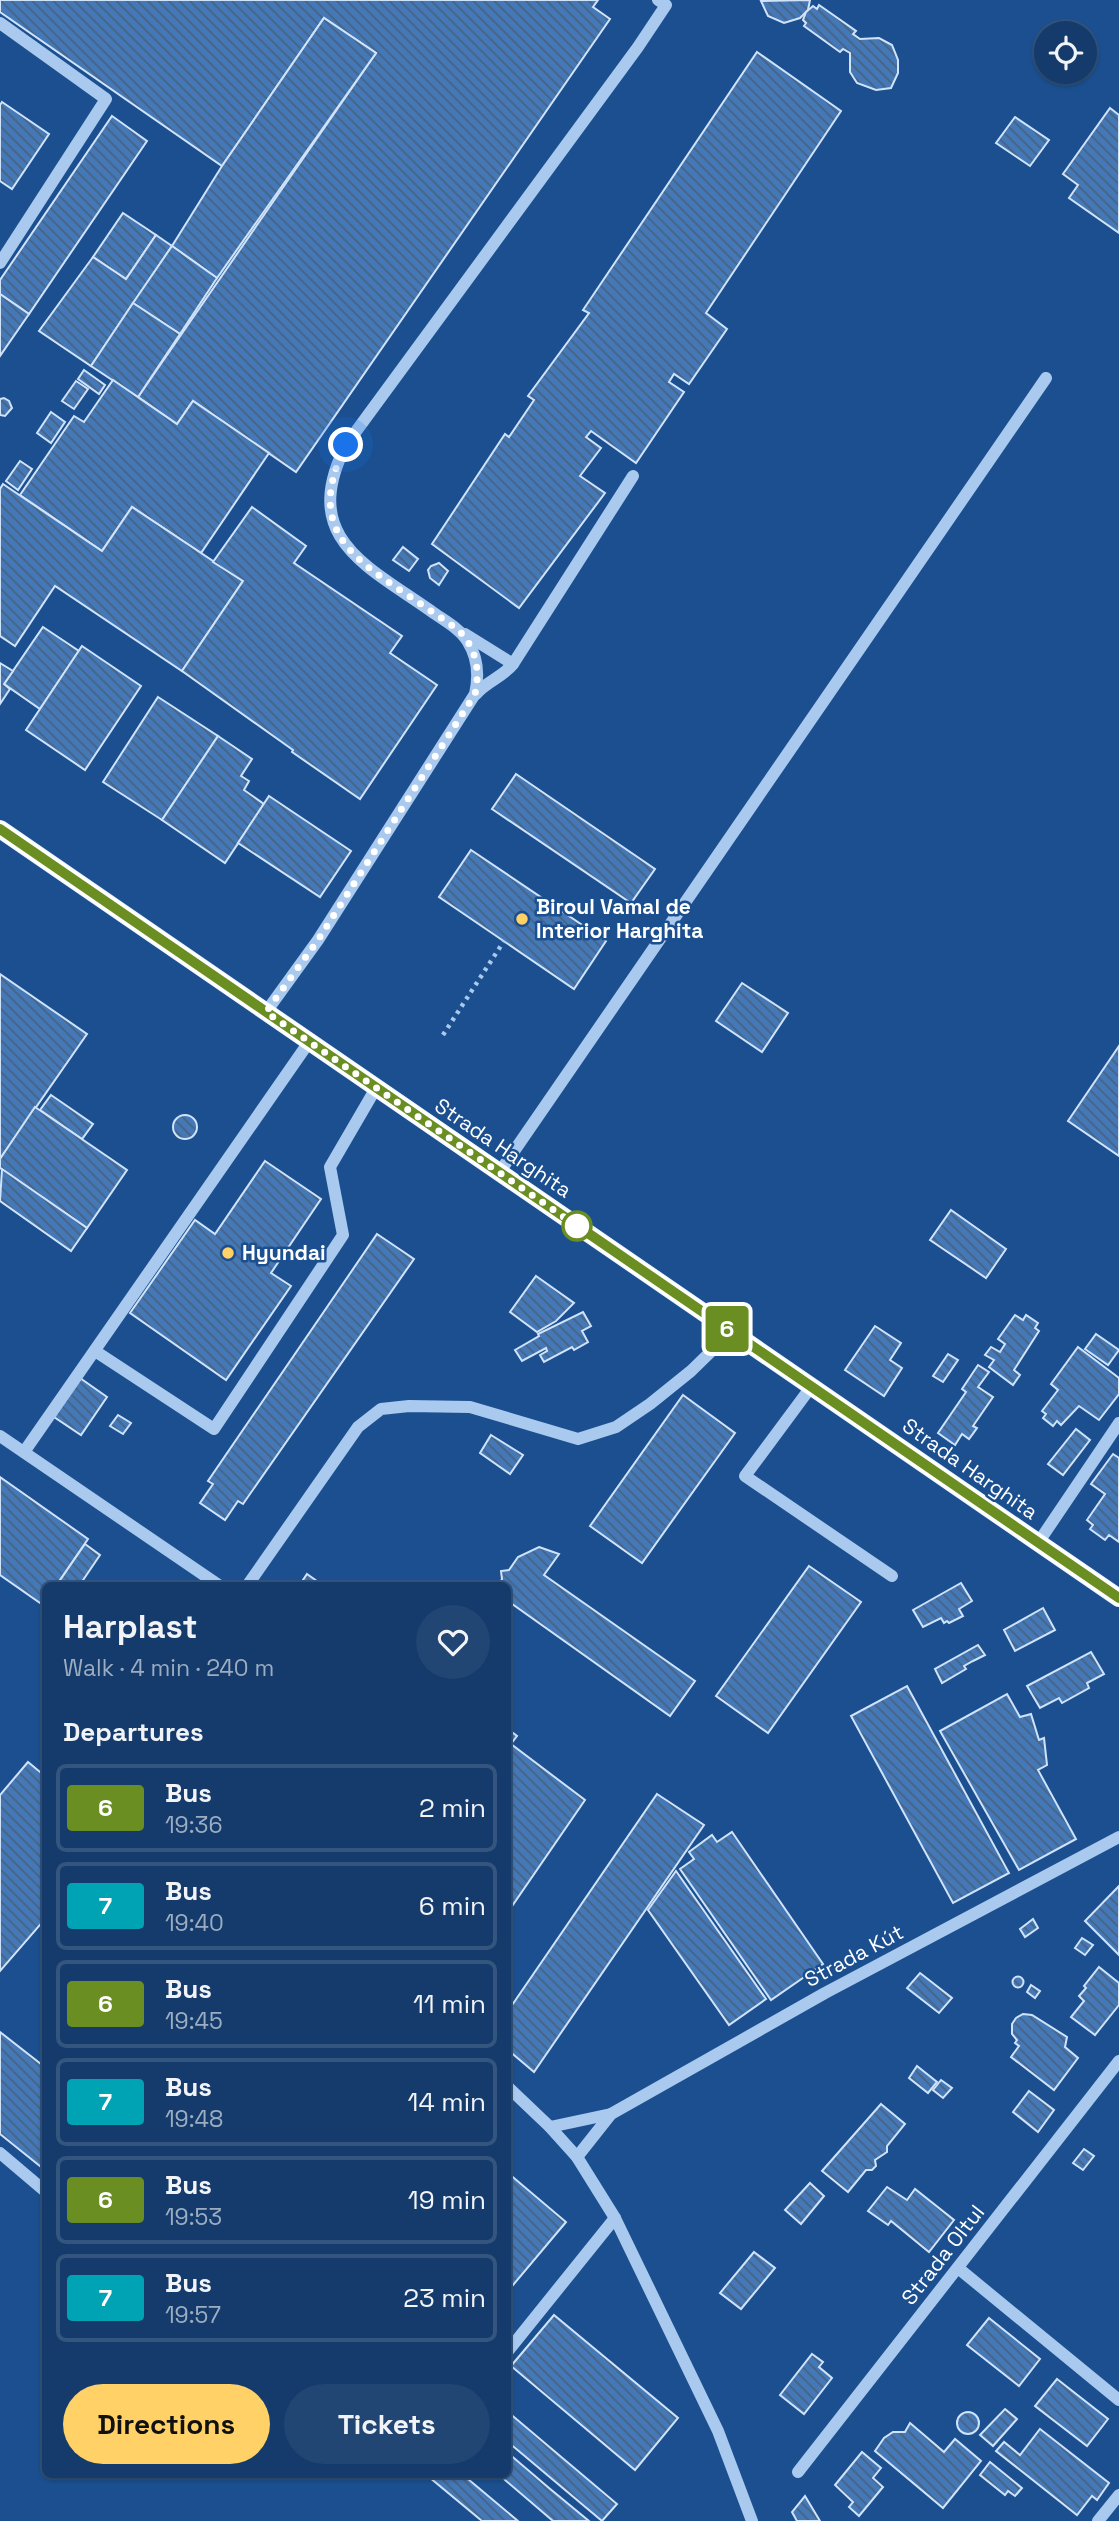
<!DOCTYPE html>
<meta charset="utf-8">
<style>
:root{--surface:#143b6b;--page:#214673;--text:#f1f3f6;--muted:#9dadc1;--line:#33557e;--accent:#ffd166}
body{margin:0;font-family:"Space Grotesk",sans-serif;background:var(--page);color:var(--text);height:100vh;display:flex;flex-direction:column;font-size:26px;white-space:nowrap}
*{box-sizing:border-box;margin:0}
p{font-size:23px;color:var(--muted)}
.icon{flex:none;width:38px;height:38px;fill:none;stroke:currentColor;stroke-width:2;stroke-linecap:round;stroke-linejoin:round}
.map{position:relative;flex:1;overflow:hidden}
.details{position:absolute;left:42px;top:1582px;width:469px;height:896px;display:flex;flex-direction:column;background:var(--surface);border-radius:10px;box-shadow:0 2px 5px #0004,0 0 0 2px var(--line)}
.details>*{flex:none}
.badge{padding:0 14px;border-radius:5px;font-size:24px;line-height:46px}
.fabs{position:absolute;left:1034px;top:21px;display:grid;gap:14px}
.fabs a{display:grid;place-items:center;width:63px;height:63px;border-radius:50%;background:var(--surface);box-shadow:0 2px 5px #0004,0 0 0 2px var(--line);font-size:35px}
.you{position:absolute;width:35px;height:35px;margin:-18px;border:5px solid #fff;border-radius:50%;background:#1a73e8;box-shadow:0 0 0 10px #1a73e833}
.map>.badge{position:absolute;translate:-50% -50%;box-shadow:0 0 0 4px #fff}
h2{padding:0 21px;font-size:26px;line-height:63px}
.round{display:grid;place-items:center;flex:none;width:74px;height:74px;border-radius:37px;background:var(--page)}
.head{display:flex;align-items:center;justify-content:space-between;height:119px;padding:0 21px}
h1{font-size:33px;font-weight:600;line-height:52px}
.action{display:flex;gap:14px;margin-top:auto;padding:14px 21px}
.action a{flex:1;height:80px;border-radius:42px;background:var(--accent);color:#111;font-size:28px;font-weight:600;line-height:80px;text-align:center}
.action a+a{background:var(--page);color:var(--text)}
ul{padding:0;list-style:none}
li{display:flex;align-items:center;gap:21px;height:88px;margin:0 14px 10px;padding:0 7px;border:4px solid var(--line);border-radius:10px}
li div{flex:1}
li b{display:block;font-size:26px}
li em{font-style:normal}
li .badge{min-width:77px;font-weight:700;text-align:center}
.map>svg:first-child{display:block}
</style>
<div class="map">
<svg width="1119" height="2521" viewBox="0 0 1119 2521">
<defs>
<pattern id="building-back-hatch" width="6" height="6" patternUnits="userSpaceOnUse" patternTransform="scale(1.75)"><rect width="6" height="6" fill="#4478b7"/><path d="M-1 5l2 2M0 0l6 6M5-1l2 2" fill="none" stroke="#486282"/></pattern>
</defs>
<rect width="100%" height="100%" fill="#1b4f8f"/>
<g fill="url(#building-back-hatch)" stroke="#cfe3fa" stroke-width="2">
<path d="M0 0H598L593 7 610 19 296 472 193 401 177 424 138 397 376 53 324 18 222 166 0 12Z"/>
<path d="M810 0 808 10 800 18 784 23 768 16 761 1Z"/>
<path d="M819 5 856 31 853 34 860 39 879 38 892 45 898 60V73L891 88 876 90 857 83 850 72V53L843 49 840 52 804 26 806 23 803 20 806 12 813 6 817 9Z"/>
<path d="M324 18 376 53 217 278 172 246 222 166Z"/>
<path d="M757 52 841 111 706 313 727 329 689 384 674 374 669 382 684 392 636 463 591 431 586 437 601 448 580 476 605 493 519 608 432 544 505 434 509 437 534 400 528 396 589 313 583 310Z"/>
<path d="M2 102 49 134 12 189 0 181V105Z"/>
<path d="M1110 108 1119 115V233L1069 198 1078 185 1063 174Z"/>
<path d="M112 116 147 141 29 314 0 294V280Z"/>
<path d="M1015 117 1049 140 1030 166 996 143Z"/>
<path d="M123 213 156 235 126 279 93 257Z"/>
<path d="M156 235 172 246 91 366 39 331 93 257 126 279Z"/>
<path d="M172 246 217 278 180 334 133 303Z"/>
<path d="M0 294 29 314 0 356Z"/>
<path d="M133 303 180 334 138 397 91 366Z"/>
<path d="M84 370 105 385 99 394 78 379Z"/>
<path d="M113 380 177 424 193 401 269 453 201 553 132 507 102 551 20 495 74 416 84 422Z"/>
<path d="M76 381 88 389 74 409 62 401Z"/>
<path d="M4 398 9 401 12 408 5 416 0 415V399Z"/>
<path d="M51 412 65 422 51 443 37 433Z"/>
<path d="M20 461 32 469 18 490 6 481Z"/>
<path d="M3 484 102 551 132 507 243 581 182 671 55 586 15 646 0 636V489Z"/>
<path d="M252 507 306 546 294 563 402 636 390 653 437 685 360 799 292 752 293 750 182 671 243 581 213 562Z"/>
<path d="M403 547 418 559 409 571 393 560Z"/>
<path d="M439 563 448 571 439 585 430 578 428 570 431 566Z"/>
<path d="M43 627 79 651 40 709 4 684Z"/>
<path d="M82 646 141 686 85 770 26 730Z"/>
<path d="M0 663 13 671 4 684 10 689 0 704Z"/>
<path d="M158 697 218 736 162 820 103 782Z"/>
<path d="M218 736 252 759 241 776 249 781 244 790 264 804 225 863 162 820Z"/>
<path d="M516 774 655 869 631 903 492 809Z"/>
<path d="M269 796 351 851 320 897 238 843Z"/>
<path d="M471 850 606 941 574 989 439 897Z"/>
<path d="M0 974 87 1034 0 1159Z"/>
<path d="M742 983 788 1013 762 1052 716 1021Z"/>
<path d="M1119 1046V1156L1068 1121Z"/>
<path d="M51 1095 93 1124 82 1139 40 1110Z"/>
<path d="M35 1107 127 1170 87 1228 0 1168V1159Z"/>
<circle cx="185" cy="1127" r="12"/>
<path d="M265 1161 321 1199 271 1273 291 1286 226 1380 130 1313 195 1220 215 1234Z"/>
<path d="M2 1169 87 1228 71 1251 0 1201Z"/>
<path d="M951 1210 1006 1249 986 1278 930 1240Z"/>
<path d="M377 1234 414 1259 243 1504 238 1501 225 1520 200 1503 213 1484 208 1481Z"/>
<path d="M536 1276 574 1303 556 1321 537 1332 510 1312Z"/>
<path d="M583 1312 591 1326 582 1331 588 1342 574 1350 572 1347 544 1362 540 1355 547 1351 546 1348 522 1361 515 1350 539 1336 538 1334Z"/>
<path d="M1015 1315 1023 1320 1026 1315 1038 1323 1035 1328 1039 1331 1014 1370 1020 1375 1013 1385 989 1367 994 1360 985 1355 991 1347 1000 1352 1005 1344 998 1339Z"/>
<path d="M875 1326 901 1343 890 1360 902 1368 884 1396 845 1370Z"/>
<path d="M1096 1334 1119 1350 1108 1365 1085 1349Z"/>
<path d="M1078 1347 1119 1378V1394L1099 1420 1079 1406 1061 1425 1057 1421 1053 1426 1043 1418 1046 1414 1042 1411 1058 1390 1051 1384Z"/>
<path d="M948 1354 958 1360 943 1382 933 1376Z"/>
<path d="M978 1365 989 1372 978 1387 993 1397 973 1426 977 1428 969 1439 962 1434 955 1445 938 1433 966 1392 962 1389Z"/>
<path d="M80 1378 107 1397 81 1435 54 1417Z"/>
<path d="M683 1395 735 1433 642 1563 590 1526Z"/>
<path d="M118 1415 131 1423 123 1434 110 1426Z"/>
<path d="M1076 1429 1090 1440 1063 1475 1048 1464Z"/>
<path d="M491 1435 523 1455 510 1474 480 1453Z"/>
<path d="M1113 1454 1119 1458V1542L1109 1535 1105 1540 1090 1529 1093 1525 1087 1520 1105 1494 1091 1484Z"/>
<path d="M0 1477 88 1539 56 1586H46V1600L43 1605 0 1575Z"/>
<path d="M85 1544 100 1555 79 1586H56Z"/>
<path d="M539 1547 559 1554 544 1575 695 1681 670 1716 508 1601V1586H498L502 1579 501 1571 509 1570 518 1557Z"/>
<path d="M809 1566 861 1602 768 1733 716 1696Z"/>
<path d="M307 1574 324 1586H299Z"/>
<path d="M961 1583 972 1601 959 1609 963 1616 949 1623 947 1621 944 1623 941 1618 923 1627 913 1610Z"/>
<path d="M1043 1608 1055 1630 1015 1651 1004 1630Z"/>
<path d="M978 1645 985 1655 973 1661 964 1666 966 1669 942 1683 935 1669Z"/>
<path d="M1091 1652 1104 1674 1087 1683 1089 1688 1062 1703 1059 1698 1040 1708 1027 1686Z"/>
<path d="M907 1686 1009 1873 953 1903 851 1716Z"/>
<path d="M1007 1694 1020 1717 1031 1714 1039 1740 1044 1738 1047 1765 1038 1770 1076 1839 1019 1870 940 1731Z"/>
<path d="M508 1729 517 1736 511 1744 585 1800 508 1912Z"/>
<path d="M28 1762 46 1777V1918L0 1971V1795Z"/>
<path d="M657 1794 704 1825 534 2072 508 2050V2011Z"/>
<path d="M732 1832 823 1964 771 2000 680 1869 694 1859 689 1852 712 1835 717 1842Z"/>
<path d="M676 1871 766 1999 729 2025 648 1910Z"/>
<path d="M1119 1886V1955L1085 1921Z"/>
<path d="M1033 1919 1038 1928 1025 1937 1020 1929Z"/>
<path d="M1082 1938 1093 1945 1085 1955 1075 1948Z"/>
<path d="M1099 1967 1119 1983V2005L1095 2035 1071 2017 1084 2001 1079 1996 1086 1988 1084 1986Z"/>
<path d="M920 1973 952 1998 939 2013 907 1988Z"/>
<circle cx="1018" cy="1982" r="5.5"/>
<path d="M1031 1985 1040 1991 1035 1998 1027 1992Z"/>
<path d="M1023 2014 1032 2015 1067 2037 1065 2047 1078 2058 1054 2090 1011 2057 1019 2046 1015 2043 1017 2040 1012 2034V2024L1016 2018Z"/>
<path d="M0 2032 46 2068V2171L0 2134Z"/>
<path d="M917 2066 937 2082 928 2093 909 2078Z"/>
<path d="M941 2080 952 2088 943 2098 933 2090Z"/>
<path d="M1029 2091 1054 2110 1038 2132 1013 2112Z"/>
<path d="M881 2104 905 2124 887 2146V2152L875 2160 876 2166 872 2170H866L848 2192 822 2171Z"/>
<path d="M1084 2149 1094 2156 1083 2170 1073 2163Z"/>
<path d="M508 2173 566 2222 508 2291Z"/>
<path d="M810 2183 824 2196 801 2224 785 2210Z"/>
<path d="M887 2187 907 2200 915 2189 954 2220 929 2252 891 2221 888 2225 868 2211Z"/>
<path d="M754 2252 775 2268 741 2309 720 2293Z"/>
<path d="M554 2315 678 2418 635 2470 511 2366Z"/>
<path d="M989 2318 1040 2359 1019 2386 967 2345Z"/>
<path d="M812 2354 823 2362 819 2367 832 2378 804 2414 780 2395Z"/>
<path d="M1057 2379 1108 2419 1087 2446 1035 2406Z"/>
<path d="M1005 2409 1017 2419 993 2446 980 2435Z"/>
<path d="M508 2412 617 2504 602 2521 508 2442Z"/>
<circle cx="968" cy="2423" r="11"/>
<path d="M910 2423 944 2452 955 2439 981 2461 943 2508 875 2451 884 2438 893 2432H905Z"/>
<path d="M1040 2429 1109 2483 1097 2500 1092 2496 1077 2515 996 2451 1004 2442 1020 2455Z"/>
<path d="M862 2452 881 2468 873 2478 883 2487 859 2516 849 2507 853 2502 835 2485Z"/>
<path d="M508 2453 549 2488 589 2521H553L498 2474H508Z"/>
<path d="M990 2462 1022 2488 1015 2496 1008 2491 1005 2495 980 2475Z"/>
<path d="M431 2474H462L518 2521H482L429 2477Z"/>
<path d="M805 2496 820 2521H797L792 2512Z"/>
</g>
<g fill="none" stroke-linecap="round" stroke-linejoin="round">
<path stroke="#a9c9ee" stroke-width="4.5" stroke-dasharray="3.5 5" stroke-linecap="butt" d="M443 1035 504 941"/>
<g stroke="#a9c9ee" stroke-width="12">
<path d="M0 23 106 99 0 263"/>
<path d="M465 634 513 664 633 476"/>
<path d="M476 694C487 681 503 677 513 664"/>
<path d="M266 1012 318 940 475 694C479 676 478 658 468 642 461 629 443 620 431 611 366 565 299 538 346 445L638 47 666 5 658 0"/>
<path d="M499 1173 1046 378"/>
<path d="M95 1351 214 1429 343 1235 330 1167 376 1088"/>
<path d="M811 1387 745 1476 892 1576"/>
<path d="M0 1436 220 1586"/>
<path d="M24 1452 309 1042"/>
<path d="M1038 1543 1119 1423"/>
<path d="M247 1586 358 1427 381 1409 409 1406 470 1407 578 1439 616 1427 650 1404 691 1371 731 1332"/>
<path d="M508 2087 550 2127 577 2157 615 2218 718 2431 752 2521"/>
<path d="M550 2127 611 2114"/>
<path d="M0 2153 46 2192"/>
<path d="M577 2157 611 2114 825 1993 1119 1837"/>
<path d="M958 2268 1119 2400"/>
<path d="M508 2351 615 2218"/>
<path d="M798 2472 1119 2061"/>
<path d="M1098 2521 1119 2495"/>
</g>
<path stroke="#f0f6ff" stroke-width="18" d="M0 829 1119 1598"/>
</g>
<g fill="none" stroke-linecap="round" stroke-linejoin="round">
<defs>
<path id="line" d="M0 829 1119 1598"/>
</defs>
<use href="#line" stroke="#fff" stroke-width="16"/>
<use href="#line" stroke="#6b8e23" stroke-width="10"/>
<path stroke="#fff" stroke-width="7" stroke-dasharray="0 12.6" d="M346 445C299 538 366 565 431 611 443 620 461 629 468 642 478 658 479 676 475 694L318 940 266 1012 577 1226"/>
</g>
<g fill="#ffd166" stroke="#1b4f8f" stroke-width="2.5">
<circle cx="522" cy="919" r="7"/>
<circle cx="228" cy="1253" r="7"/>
</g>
<circle fill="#fff" stroke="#6b8e23" stroke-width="3.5" cx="577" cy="1226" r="14"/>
<g text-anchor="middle" stroke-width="5" stroke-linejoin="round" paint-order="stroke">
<g font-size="21" font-weight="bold" fill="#fff" stroke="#1b4f8f" text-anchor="start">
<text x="536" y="914">Biroul Vamal de<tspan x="536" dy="24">Interior Harghita</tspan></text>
<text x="242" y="1260">Hyundai</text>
</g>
<g font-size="21" fill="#fff" stroke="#1b4f8f">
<text transform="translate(503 1148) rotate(34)" y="7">Strada Harghita</text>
<text transform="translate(970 1469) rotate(35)" y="7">Strada Harghita</text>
<text transform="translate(854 1956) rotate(-28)" y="7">Strada Kút</text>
<text transform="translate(943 2255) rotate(-52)" y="7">Strada Oltul</text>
</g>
</g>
</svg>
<div class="fabs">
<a><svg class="icon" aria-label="locate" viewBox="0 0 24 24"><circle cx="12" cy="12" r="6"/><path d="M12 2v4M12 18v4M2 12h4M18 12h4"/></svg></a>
</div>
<div class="you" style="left:346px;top:445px"></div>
<b class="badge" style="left:727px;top:1329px;background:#6b8e23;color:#fff">6</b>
<section class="details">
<div class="head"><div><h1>Harplast</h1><p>Walk · 4 min · 240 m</p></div><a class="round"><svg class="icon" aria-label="heart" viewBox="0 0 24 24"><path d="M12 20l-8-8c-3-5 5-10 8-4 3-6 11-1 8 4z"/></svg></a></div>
<h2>Departures</h2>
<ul>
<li><span class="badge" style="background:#6b8e23;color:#fff">6</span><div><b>Bus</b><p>19:36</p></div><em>2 min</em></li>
<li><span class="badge" style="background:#00a3b4;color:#fff">7</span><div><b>Bus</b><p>19:40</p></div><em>6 min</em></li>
<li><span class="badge" style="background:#6b8e23;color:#fff">6</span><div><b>Bus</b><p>19:45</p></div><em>11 min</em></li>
<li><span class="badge" style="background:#00a3b4;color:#fff">7</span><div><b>Bus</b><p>19:48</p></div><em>14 min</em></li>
<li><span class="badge" style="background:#6b8e23;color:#fff">6</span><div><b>Bus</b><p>19:53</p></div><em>19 min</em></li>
<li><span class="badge" style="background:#00a3b4;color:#fff">7</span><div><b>Bus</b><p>19:57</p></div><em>23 min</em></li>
</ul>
<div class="action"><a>Directions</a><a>Tickets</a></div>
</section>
</div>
